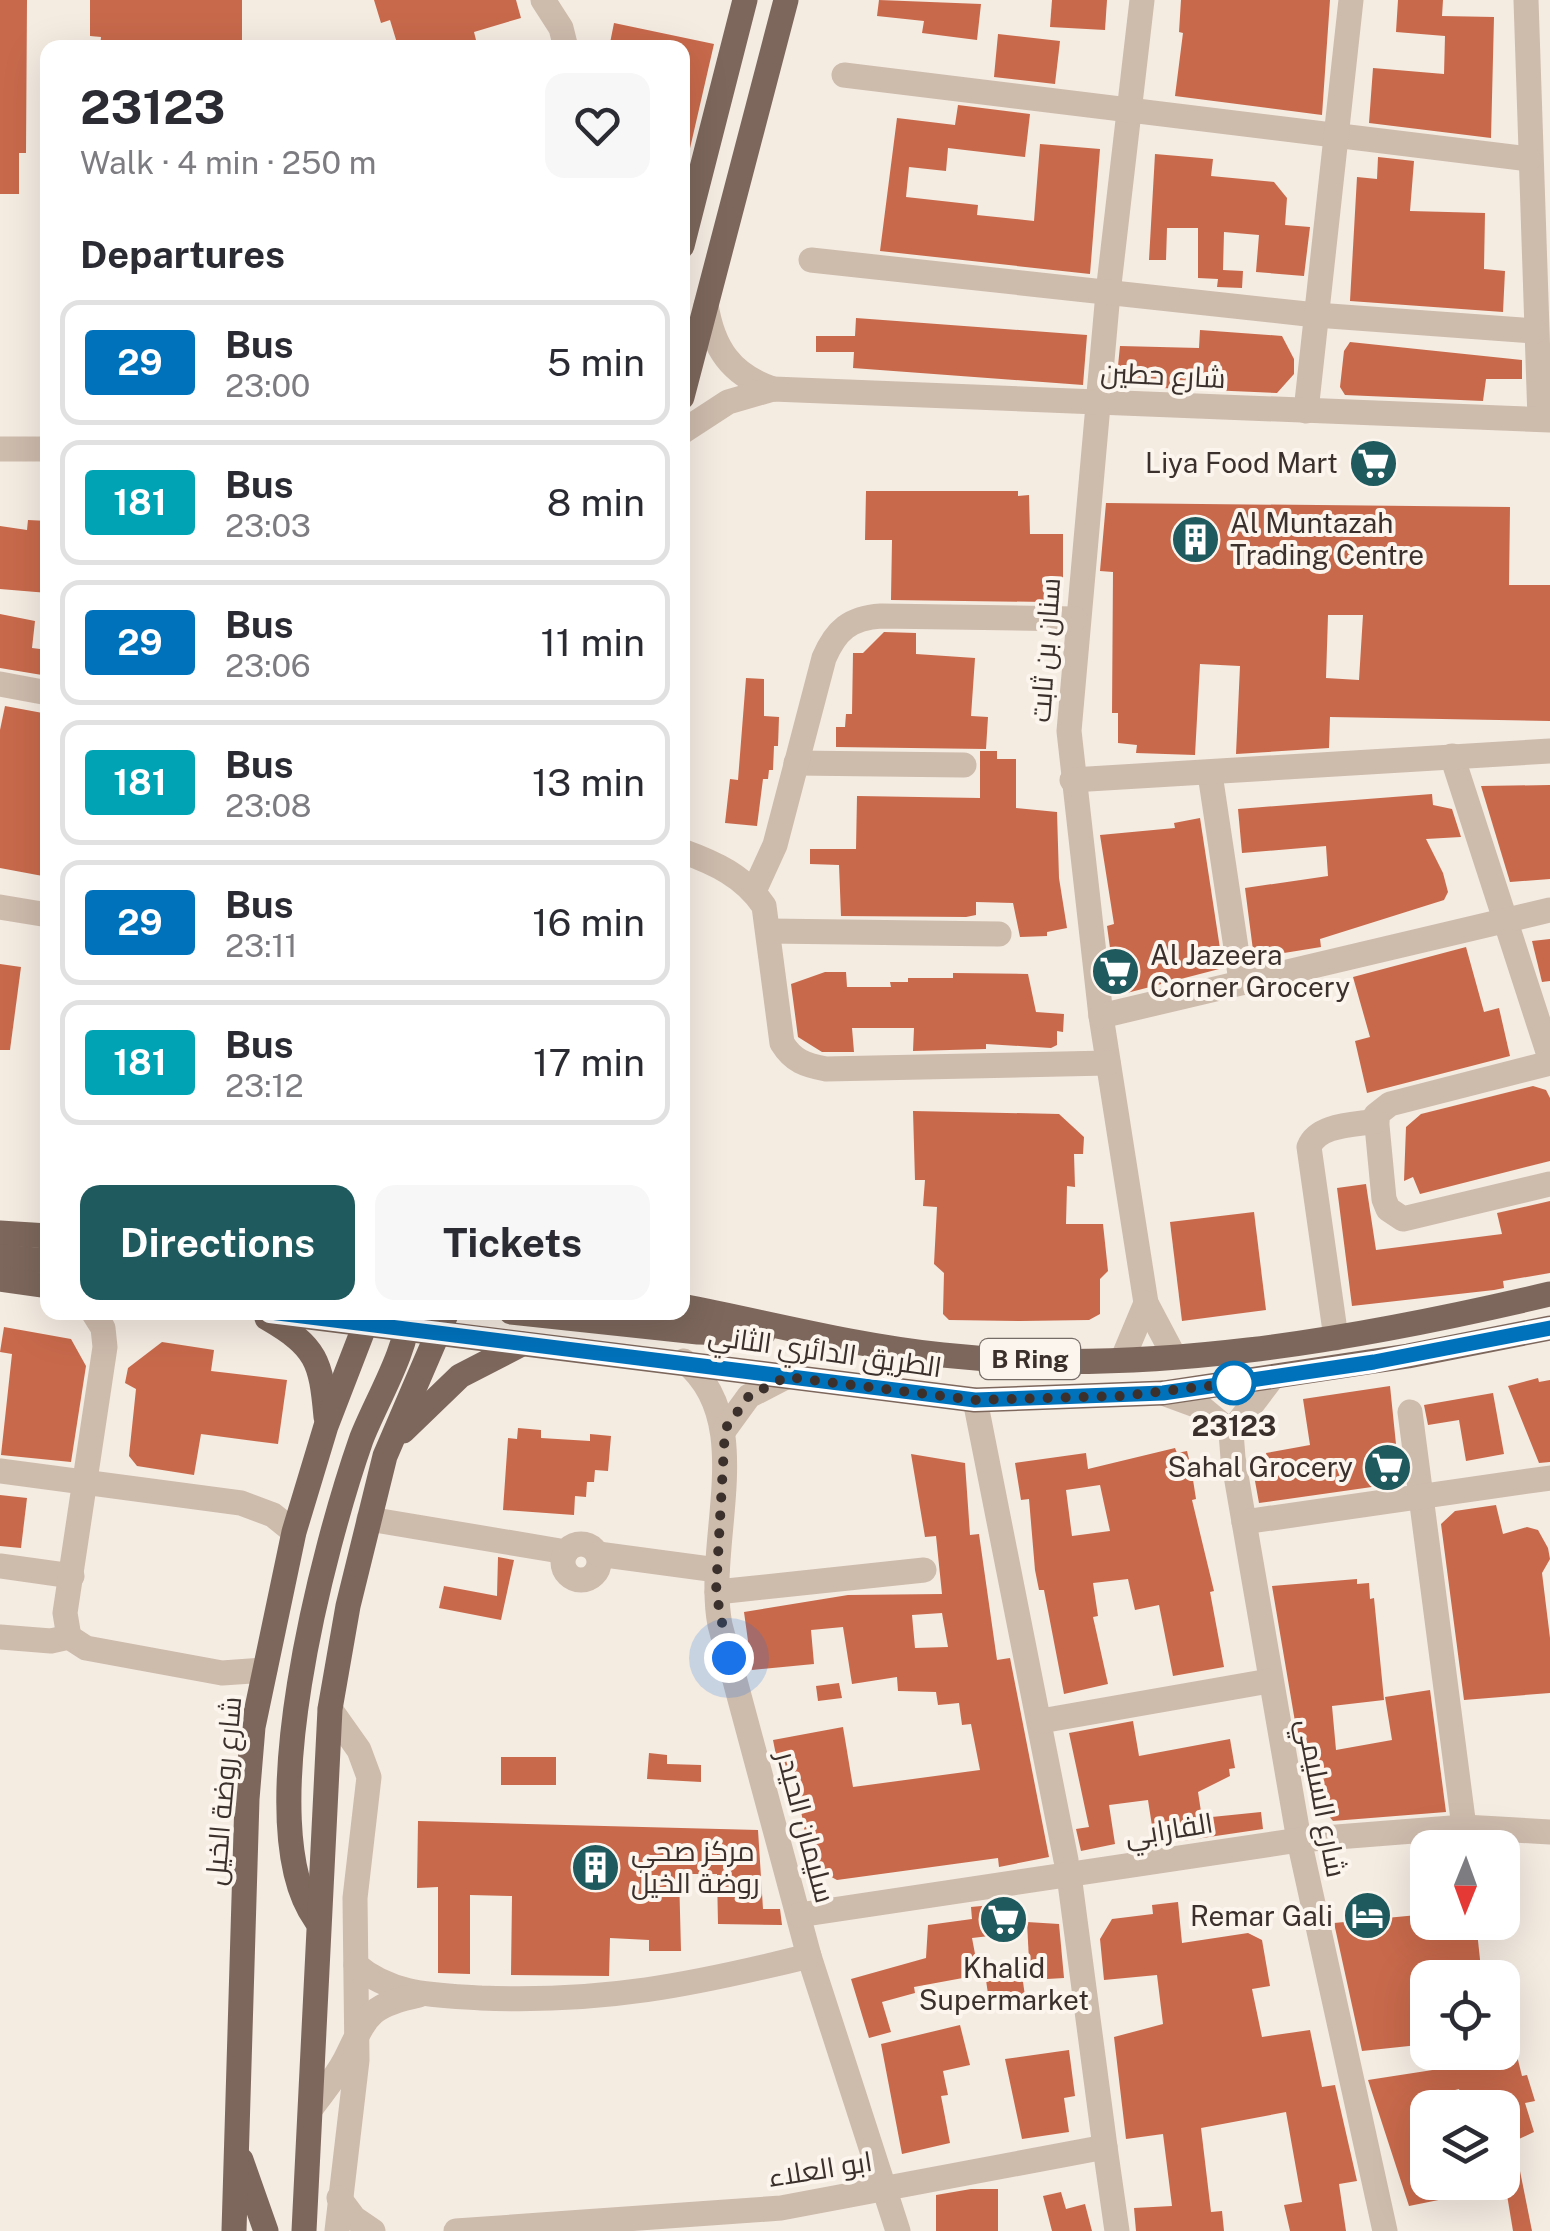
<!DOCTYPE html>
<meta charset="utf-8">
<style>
:root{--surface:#fff;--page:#f7f7f7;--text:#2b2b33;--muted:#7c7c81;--line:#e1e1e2;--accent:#1f5a5e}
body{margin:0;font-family:"Public Sans",Cairo,sans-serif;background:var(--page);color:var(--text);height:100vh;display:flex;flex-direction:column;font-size:38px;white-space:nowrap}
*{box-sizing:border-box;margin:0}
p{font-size:32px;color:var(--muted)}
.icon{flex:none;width:55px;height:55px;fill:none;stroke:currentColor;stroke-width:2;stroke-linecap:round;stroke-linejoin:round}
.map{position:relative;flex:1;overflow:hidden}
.side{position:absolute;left:40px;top:40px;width:650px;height:1280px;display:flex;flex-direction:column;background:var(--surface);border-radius:20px;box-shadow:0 10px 40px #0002}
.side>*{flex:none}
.badge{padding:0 20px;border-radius:8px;font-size:35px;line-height:65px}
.needle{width:65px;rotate:181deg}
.buttons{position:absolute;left:1410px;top:1830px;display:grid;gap:20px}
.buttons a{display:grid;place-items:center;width:110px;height:110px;border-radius:20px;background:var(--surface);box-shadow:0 10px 40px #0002;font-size:50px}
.you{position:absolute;width:50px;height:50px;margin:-25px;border:8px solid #fff;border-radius:50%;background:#1a73e8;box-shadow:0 0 0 15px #1a73e833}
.map>.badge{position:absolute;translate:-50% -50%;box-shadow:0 0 0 5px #fff}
h2{padding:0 40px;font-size:38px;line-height:90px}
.round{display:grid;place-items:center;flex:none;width:105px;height:105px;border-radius:20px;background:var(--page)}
.head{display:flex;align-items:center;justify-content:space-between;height:170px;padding:0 40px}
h1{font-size:48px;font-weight:700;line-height:75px}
.action{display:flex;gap:20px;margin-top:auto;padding:20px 40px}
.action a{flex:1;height:115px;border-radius:20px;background:var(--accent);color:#fff;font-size:40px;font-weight:700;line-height:115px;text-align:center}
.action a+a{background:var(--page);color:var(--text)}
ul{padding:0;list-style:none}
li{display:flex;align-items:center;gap:30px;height:125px;margin:0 20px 15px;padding:0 20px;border:5px solid var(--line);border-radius:20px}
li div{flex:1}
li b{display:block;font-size:38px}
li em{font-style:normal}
li .badge{min-width:110px;font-weight:700;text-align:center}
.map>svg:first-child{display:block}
</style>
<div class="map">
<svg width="1550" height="2231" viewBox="0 0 1550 2231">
<rect width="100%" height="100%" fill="#f4ebe1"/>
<g fill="#c8694b" fill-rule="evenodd">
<path d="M0 0H27L26 153H19V194H0Z"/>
<path d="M90 0H242V48H100L101 37 90 36Z"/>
<path d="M374 0H516L521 18 474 32 476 40 451 48 442 43 407 48 404 40 397 43 390 20 381 23Z"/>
<path d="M879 0 981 4 977 40 922 33 924 21 877 16Z"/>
<path d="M1052 0H1107L1105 30 1050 27Z"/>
<path d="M1181 0H1330L1322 115 1175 96 1183 33 1179 32Z"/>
<path d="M1398 0H1443L1442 16 1494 17 1491 138 1369 123 1373 68 1444 74 1445 36 1396 32Z"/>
<path d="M614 23 714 44 688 157 682 156V48H609Z"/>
<path d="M998 34 1060 41 1055 84 994 77Z"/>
<path d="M958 105 1030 114 1025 157 948 148 946 171 909 167 906 197 978 205 977 215 1034 221 1040 144 1100 149 1090 274 880 251 897 118 955 125Z"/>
<path d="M1155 154 1213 159 1211 176 1274 182 1287 198 1285 225 1310 227 1304 276 1256 272 1259 235 1224 232 1223 270 1243 271 1242 288 1217 287 1218 279 1198 278V228H1167L1166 260H1149Z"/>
<path d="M1378 157 1414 161 1410 211 1485 213 1484 269 1505 271 1503 312 1350 301 1357 177 1377 179Z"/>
<path d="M856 318 1087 335 1083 385 853 368 854 352H816V336H855Z"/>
<path d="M1200 330 1282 336 1294 359V374L1277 393 1116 386 1120 346 1199 348Z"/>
<path d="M1350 342 1522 360V379H1486L1483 401 1345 395 1340 387 1344 351Z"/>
<path d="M866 491H1018V496L1029 495 1030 534H1063V586H1057V596L1047 602 891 600 892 540H865Z"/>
<path d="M1106 503 1510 507 1509 585H1550V721L1330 717 1329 748 1236 754 1240 666 1200 664 1195 755 1136 753 1137 745 1118 743V713H1112L1113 572 1100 571ZM1328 615H1363L1359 680 1326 678Z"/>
<path d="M28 520 48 521V593L0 589V526L27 530Z"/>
<path d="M0 614 35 621 32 648 48 650V676L0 668Z"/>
<path d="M884 632 916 633V654L975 658 971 716 988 717 986 749 836 747V727H845L846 714H852L853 653H863Z"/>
<path d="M746 678 764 679V716L779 717 778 746H774L773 770H769L768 779H763L757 826 725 823 730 779 738 780Z"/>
<path d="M5 706 48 714V877L0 868V730Z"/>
<path d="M980 751H997V759H1016V808L1057 812 1059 878 1067 928 1047 932V936L1020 937 1013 903 976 902V915L966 917 841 916 839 865 810 864V849H856L857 796 980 798Z"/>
<path d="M1550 785V879L1510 882 1481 786Z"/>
<path d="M1432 794 1433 805 1452 809 1461 837 1426 839 1443 873 1448 892 1444 900 1320 939 1321 947 1254 958 1245 888 1328 876 1326 846 1242 853 1238 809Z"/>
<path d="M1200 818 1223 968 1123 994 1118 991 1111 955 1107 926 1114 924 1100 835 1175 828 1174 823Z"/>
<path d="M1550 939V981L1542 982 1532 941Z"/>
<path d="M1466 947 1484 1012 1499 1008 1510 1056 1367 1093 1355 1041 1370 1037 1353 977Z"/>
<path d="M0 964 21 967 10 1050H0Z"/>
<path d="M825 972H846L847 987H891L890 982H908V978H953V973L1028 974 1036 1012 1064 1014 1063 1032 1057 1031V1045L1051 1048 986 1044V1049L913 1051 914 1028H852L854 1052H822L798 1037 791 984Z"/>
<path d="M1533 1086 1546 1090 1550 1098V1161L1420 1194 1413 1177 1404 1181 1406 1127 1421 1114Z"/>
<path d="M913 1111 1059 1114 1084 1137 1083 1154H1074L1075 1187 1067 1186 1066 1224H1103L1108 1271 1100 1279V1314L1089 1320 1020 1321 949 1320 943 1314 944 1273 934 1264 937 1207 923 1206 925 1180H915Z"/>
<path d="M1366 1184 1376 1250 1502 1234 1497 1213 1550 1201V1273L1503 1281 1504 1288 1494 1290 1352 1306 1337 1188Z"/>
<path d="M1254 1212 1266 1310 1182 1321 1170 1222Z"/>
<path d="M4 1327 71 1339 86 1366 71 1462 1 1455 12 1354 0 1352Z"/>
<path d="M162 1342 214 1350 211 1371 287 1380 278 1444 201 1434 194 1475 137 1466 129 1456 136 1389 125 1383 128 1368Z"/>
<path d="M1538 1378 1539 1382 1550 1380V1462L1539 1463 1508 1386Z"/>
<path d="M1390 1386 1400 1483 1259 1503 1253 1470 1269 1467 1266 1453 1310 1445 1303 1399Z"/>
<path d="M1493 1393 1504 1454 1466 1461 1459 1420 1428 1425 1424 1405Z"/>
<path d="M518 1428 541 1430V1438L590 1441V1434L611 1436 608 1471 595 1470 594 1482H587L586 1497 575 1496 574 1515 503 1510 508 1438 517 1439Z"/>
<path d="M1175 1448 1177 1453 1187 1451 1191 1467 1196 1499 1192 1500 1214 1591 1210 1592 1224 1667 1173 1676 1159 1605 1135 1610 1128 1579 1093 1583 1098 1616 1093 1617 1108 1684 1064 1694 1044 1590H1039L1035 1570 1029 1499 1021 1500 1015 1463 1086 1453 1088 1469ZM1100 1485 1110 1531 1072 1536 1066 1490Z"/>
<path d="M911 1454 965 1463 970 1535 979 1534 997 1660 1010 1658 1049 1857 999 1867 998 1858 837 1880 811 1866 795 1778 781 1780 773 1740 843 1727 853 1787 980 1770 971 1724 962 1725 959 1703 938 1705 936 1692 898 1691 897 1677 852 1684 843 1627 811 1630 814 1664 752 1670 744 1612 848 1595 942 1594 936 1536 925 1537ZM942 1613 948 1647 915 1648 912 1615Z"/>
<path d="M0 1495 27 1498 21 1548 0 1546Z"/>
<path d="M1496 1505 1503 1534 1527 1527 1538 1530 1548 1548 1550 1559 1542 1573 1550 1638V1693L1464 1700 1441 1524 1455 1511Z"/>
<path d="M498 1557 514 1560 501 1620 439 1608 444 1586 497 1596Z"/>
<path d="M1357 1579V1584L1369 1583 1370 1599 1374 1598 1384 1700 1332 1706 1336 1750 1392 1740 1385 1697 1430 1690 1446 1812 1333 1821 1320 1806 1312 1756 1301 1757 1272 1586Z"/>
<path d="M839 1683 842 1698 818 1701 816 1686Z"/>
<path d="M1133 1721 1139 1756 1230 1739 1235 1768 1229 1769 1230 1776 1198 1792 1202 1818 1261 1812 1263 1829 1155 1845 1148 1800 1109 1805 1115 1844 1081 1851 1076 1829 1089 1827 1069 1733Z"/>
<path d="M649 1753 667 1755V1764L701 1765V1782L647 1779Z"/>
<rect x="501" y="1757" width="55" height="28"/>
<path d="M418 1821 758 1830 763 1909H780L782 1925 718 1924 717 1874H679L681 1951H649V1940L610 1938 609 1976 511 1975 512 1896 470 1895V1974L438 1973V1887L417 1888Z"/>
<path d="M1178 1902 1182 1943 1248 1933 1262 1940 1270 1986 1252 1989 1262 2037 1310 2030 1322 2087 1335 2085 1357 2181 1339 2184 1346 2231H1290L1284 2205 1302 2202 1286 2112 1201 2128 1211 2212 1222 2211 1224 2231H1136L1134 2208 1172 2206 1163 2134 1126 2139 1114 2037 1163 2024 1157 1975 1104 1980 1100 1939 1112 1919 1153 1914 1152 1905Z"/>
<path d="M1013 1903 1016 1933 972 1938 979 1975 914 1987 915 1993 882 2002 891 2032 869 2038 851 1979 926 1958 928 1925 972 1919 971 1907Z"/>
<path d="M1428 1914V1922H1476L1482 1978H1428V2044L1362 2051 1334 1923Z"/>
<path d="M1027 1922 1059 1924 1064 1978 1030 1980Z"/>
<path d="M1021 1968 1025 1996 989 2001 985 1973Z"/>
<path d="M1508 2020 1522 2076 1527 2075 1535 2101 1525 2103 1534 2132 1506 2145 1502 2108H1464L1459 2089 1428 2097V2182H1487L1488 2190 1409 2206 1368 2080 1452 2067 1450 2052H1502V2021Z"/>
<path d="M960 2025 970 2065 943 2071 948 2095 941 2096 950 2143 902 2154 881 2044Z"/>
<path d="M1069 2050 1075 2096 1064 2098 1069 2132 1022 2139 1005 2059Z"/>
<path d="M1518 2161 1532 2231H1513L1502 2165Z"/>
<path d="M971 2189H998V2231H936V2195Z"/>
<path d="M1061 2192 1066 2209 1085 2204 1092 2231H1052L1043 2196Z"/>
</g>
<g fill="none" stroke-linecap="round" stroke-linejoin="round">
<g stroke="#cdbbac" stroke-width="25">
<path d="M543 0 561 28 566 48"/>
<path d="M1142 0 1108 293 1069 731 1101 1016 1146 1303 1174 1356"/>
<path d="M1526 0 1540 419"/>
<path d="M844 75 1529 159"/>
<path d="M811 260 1316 315 1535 331"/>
<path d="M706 305C713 348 731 375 773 389"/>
<path d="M1306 411 1351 0"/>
<path d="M682 432 728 402 773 389 1550 420"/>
<path d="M0 449H48"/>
<path d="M0 684 48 693"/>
<path d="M1452 756 1550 1058"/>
<path d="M796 763 964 765"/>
<path d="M1210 774 1241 981"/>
<path d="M1072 780 1550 751"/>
<path d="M682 851C715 863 744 876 764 906L782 1043C793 1061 805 1065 826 1069L1108 1063"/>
<path d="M754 891 775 845 824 658C836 630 850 618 881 616L1075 619"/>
<path d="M0 907 48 915"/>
<path d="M769 931 999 934"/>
<path d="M1101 1016 1550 910"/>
<path d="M1550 1063 1390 1104 1376 1115 1384 1199 1388 1209 1403 1219 1550 1184"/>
<path d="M1336 1338 1309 1147C1318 1124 1355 1125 1377 1121"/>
<path d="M1123 1358 1146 1303"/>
<path d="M684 1361C759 1421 704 1542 720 1625L809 1956 898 2231"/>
<path d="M1272 1378 1231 1432 1233 1458 1299 1840 1385 2231"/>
<path d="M1163 1393 1201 1407 1231 1432"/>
<path d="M975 1400 1066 1860"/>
<path d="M1410 1412 1464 1827"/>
<path d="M725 1429 749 1396 786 1377"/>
<path d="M0 1471 241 1503 273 1515 294 1532"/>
<path d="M369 1519 566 1552"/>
<path d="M1244 1522 1550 1478"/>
<circle cx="581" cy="1562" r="18"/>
<path d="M598 1554 717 1570"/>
<path d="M0 1566 72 1576"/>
<path d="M717 1592 924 1570"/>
<path d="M0 1637 51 1641 69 1637 86 1648 222 1673 265 1670"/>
<path d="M69 1637 65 1613 105 1347 103 1328 93 1312"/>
<path d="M330 1709 359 1750 369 1777 355 1898 357 2060 337 2231"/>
<path d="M1041 1721 1269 1681"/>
<path d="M1069 1875 1105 2147"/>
<path d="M799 1915 1299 1840 1464 1827 1550 1832"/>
<path d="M356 1965C392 1996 436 1995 481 1998 602 2003 692 1985 809 1956"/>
<path d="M312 2107C323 2092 336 2077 345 2060 367 2016 367 2006 419 1995"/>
<path d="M339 2198 354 2218 373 2231"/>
<path d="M456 2231 781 2208 1105 2147 1117 2231"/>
</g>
<g stroke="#7d675c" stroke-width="25">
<path d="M682 246 745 0"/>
<path d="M682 397 786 0"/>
<path d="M0 1233 48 1236"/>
<path d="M0 1257 48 1261"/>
<path d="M0 1279 48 1286"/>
<path d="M682 1306C769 1323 855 1346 943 1355 1145 1377 1354 1340 1550 1294"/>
<path d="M269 1312 975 1400 1163 1393 1408 1356 1550 1328"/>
<path d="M511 1312 698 1332 763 1334"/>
<path d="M267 1318C317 1347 321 1361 326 1417"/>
<path d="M403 1431 460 1376 522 1344"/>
<path d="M316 1920C248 1827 325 1543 361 1440 374 1405 409 1348 408 1312"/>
<path d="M241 2160 266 2231"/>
<path d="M234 2231 247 1799 253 1727 294 1532 326 1426 370 1312"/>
<path d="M304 2231 330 1709 348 1606 385 1456 447 1312"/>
</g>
</g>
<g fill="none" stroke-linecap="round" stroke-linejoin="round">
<defs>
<path id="line" d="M270 1312 975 1400 1163 1393 1374 1362 1550 1328"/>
</defs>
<use href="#line" stroke="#fff" stroke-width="22"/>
<use href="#line" stroke="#0072bc" stroke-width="15"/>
<path stroke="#3b302b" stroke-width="10" stroke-dasharray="0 18" d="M729 1658 716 1592 725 1429 749 1396 786 1377 975 1400 1123 1396 1234 1383"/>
</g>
<defs>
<symbol id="supermarket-disc" viewBox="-11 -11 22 22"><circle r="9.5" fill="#1f5a5e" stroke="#fbf5ee"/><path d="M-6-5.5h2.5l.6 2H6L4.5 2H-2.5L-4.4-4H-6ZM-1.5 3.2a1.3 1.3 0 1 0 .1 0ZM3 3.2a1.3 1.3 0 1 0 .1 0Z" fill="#fff"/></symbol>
<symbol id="building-disc" viewBox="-11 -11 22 22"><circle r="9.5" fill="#1f5a5e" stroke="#fbf5ee"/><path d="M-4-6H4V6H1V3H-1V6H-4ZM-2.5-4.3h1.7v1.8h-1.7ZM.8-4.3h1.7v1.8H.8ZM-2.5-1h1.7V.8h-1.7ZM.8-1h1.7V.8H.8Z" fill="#fff"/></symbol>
<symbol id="hotel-disc" viewBox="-11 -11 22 22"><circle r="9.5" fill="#1f5a5e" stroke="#fbf5ee"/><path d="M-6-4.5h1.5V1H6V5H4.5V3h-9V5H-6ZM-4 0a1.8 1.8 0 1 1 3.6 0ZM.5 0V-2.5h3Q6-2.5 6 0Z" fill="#fff"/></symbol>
</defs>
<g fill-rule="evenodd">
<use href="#supermarket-disc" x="1346" y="436" width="55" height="55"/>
<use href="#building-disc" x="1168" y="512" width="55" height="55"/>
<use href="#supermarket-disc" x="1088" y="944" width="55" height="55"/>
<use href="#supermarket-disc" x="1360" y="1440" width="55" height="55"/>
<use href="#building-disc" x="568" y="1840" width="55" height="55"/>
<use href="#hotel-disc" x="1340" y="1888" width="55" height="55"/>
<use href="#supermarket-disc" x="976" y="1892" width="55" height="55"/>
</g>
<circle fill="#fff" stroke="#0072bc" stroke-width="5" cx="1234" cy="1383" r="20"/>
<g text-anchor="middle" stroke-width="8" stroke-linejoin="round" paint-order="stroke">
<rect fill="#fbf5ee" stroke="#756b66" stroke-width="2.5" x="980" y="1339" width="100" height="40" rx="8"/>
<g font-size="25" font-weight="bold" fill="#3b302b">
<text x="1030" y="1368">B Ring</text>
</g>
<g font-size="28" fill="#3b302b" stroke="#fbf5ee">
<text transform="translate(1163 375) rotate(3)" y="10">شارع حطين</text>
<text transform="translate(1045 650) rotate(-86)" y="10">سنان بن ثابت</text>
<text transform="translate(825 1351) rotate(8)" y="10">الطريق الدائري الثاني</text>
<text transform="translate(223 1791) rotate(-85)" y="10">شارع روضة الخيل</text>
<text transform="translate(1322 1798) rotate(79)" y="10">شارع السليمي</text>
<text transform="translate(806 1827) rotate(75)" y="10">سليمان الحيدر</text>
<text transform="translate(1169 1829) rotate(-9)" y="10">الفارابي</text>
<text transform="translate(820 2169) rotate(-9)" y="10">ابو العلاء</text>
</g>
<g font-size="28" fill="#3b302b" stroke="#fbf5ee" text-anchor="end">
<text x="1338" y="473">Liya Food Mart</text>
<text x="1230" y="533" text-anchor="start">Al Muntazah<tspan x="1230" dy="32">Trading Centre</tspan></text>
<text x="1150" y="965" text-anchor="start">Al Jazeera<tspan x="1150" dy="32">Corner Grocery</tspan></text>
<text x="1353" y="1477">Sahal Grocery</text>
<text x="631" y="1861" text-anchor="start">مركز صحي<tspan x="631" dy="32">روضة الخيل</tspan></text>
<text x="1333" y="1926">Remar Gali</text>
<text x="1004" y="1978" text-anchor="middle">Khalid<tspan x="1004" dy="32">Supermarket</tspan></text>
</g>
<g font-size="28" font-weight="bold" fill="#3b302b" stroke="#fbf5ee">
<text x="1234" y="1436">23123</text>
</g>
</g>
</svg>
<div class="buttons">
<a><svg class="needle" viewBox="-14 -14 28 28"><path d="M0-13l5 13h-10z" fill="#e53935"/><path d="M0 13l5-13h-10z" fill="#7c7c81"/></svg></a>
<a><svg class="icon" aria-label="locate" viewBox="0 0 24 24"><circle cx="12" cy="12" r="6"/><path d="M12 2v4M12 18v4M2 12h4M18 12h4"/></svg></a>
<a><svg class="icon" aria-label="layers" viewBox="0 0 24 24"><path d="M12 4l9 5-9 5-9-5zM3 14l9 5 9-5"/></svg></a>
</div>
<div class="you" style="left:729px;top:1658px"></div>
<section class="side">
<div class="head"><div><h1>23123</h1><p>Walk · 4 min · 250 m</p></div><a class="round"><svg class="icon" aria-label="heart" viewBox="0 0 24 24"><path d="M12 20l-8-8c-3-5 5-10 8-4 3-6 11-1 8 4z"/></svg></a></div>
<h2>Departures</h2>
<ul>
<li><span class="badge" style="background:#0072bc;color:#fff">29</span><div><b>Bus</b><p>23:00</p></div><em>5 min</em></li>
<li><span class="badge" style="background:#00a3b4;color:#fff">181</span><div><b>Bus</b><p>23:03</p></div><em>8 min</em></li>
<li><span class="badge" style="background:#0072bc;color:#fff">29</span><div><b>Bus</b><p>23:06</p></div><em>11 min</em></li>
<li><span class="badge" style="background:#00a3b4;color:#fff">181</span><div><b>Bus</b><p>23:08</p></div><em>13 min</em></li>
<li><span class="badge" style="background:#0072bc;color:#fff">29</span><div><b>Bus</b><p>23:11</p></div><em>16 min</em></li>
<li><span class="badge" style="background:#00a3b4;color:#fff">181</span><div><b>Bus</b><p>23:12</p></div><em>17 min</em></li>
</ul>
<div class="action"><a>Directions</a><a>Tickets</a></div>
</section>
</div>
